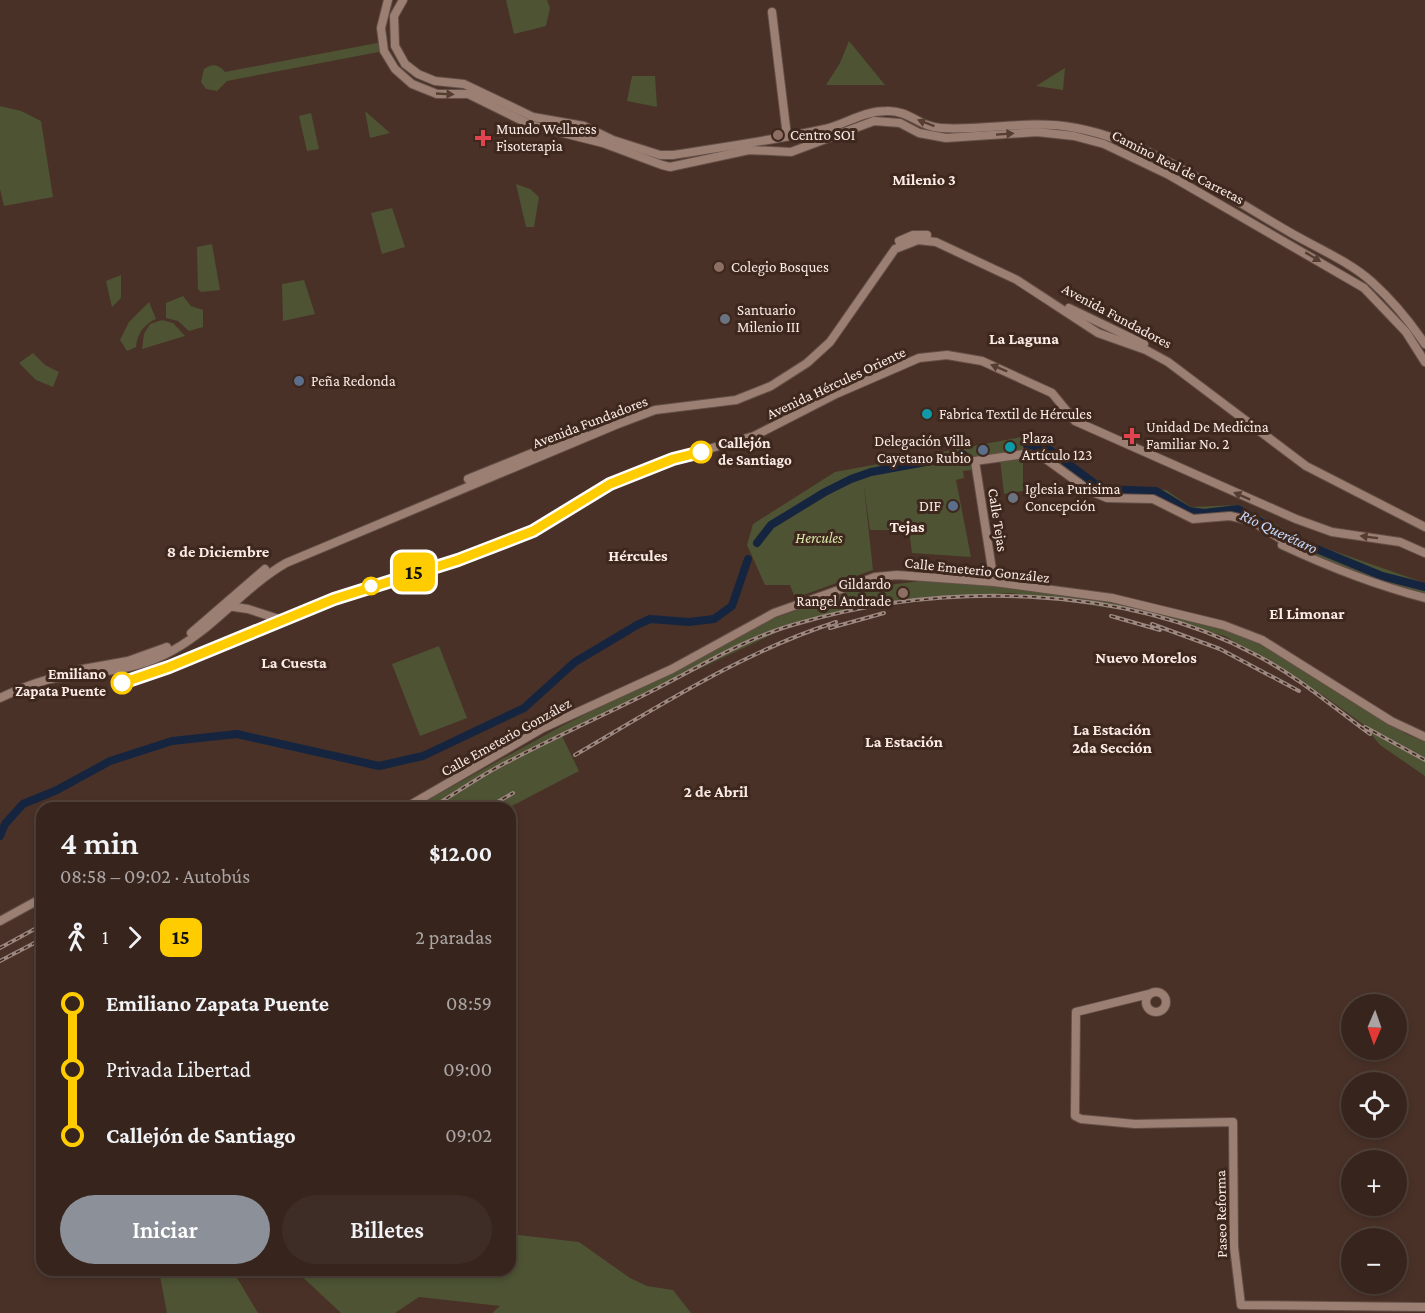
<!DOCTYPE html>
<html lang="es">
<meta charset="utf-8">
<style>
:root{--surface:#37251d;--page:#3e2d26;--text:#f1f3f6;--muted:#aaa5a4;--line:#51423b;--accent:#8c9099}
body{margin:0;font-family:"Crimson Pro",serif;background:var(--page);color:var(--text);height:100vh;display:flex;flex-direction:column;font-size:22px;white-space:nowrap}
*{box-sizing:border-box;margin:0}
p{font-size:20px;color:var(--muted)}
.icon{flex:none;width:33px;height:33px;fill:none;stroke:currentColor;stroke-width:2;stroke-linecap:round;stroke-linejoin:round}
.map{position:relative;flex:1;overflow:hidden}
.side{position:absolute;left:36px;top:802px;width:480px;height:474px;display:flex;flex-direction:column;background:var(--surface);border-radius:18px;box-shadow:0 3px 9px #0003,0 0 0 2px var(--line)}
.side>*{flex:none}
.badge{padding:0 12px;border-radius:9px;font-size:21px;line-height:39px}
.needle{width:39px;rotate:182deg}
.buttons{position:absolute;left:1341px;top:994px;display:grid;gap:12px}
.buttons a{display:grid;place-items:center;width:66px;height:66px;border-radius:50%;background:var(--surface);box-shadow:0 3px 9px #0003,0 0 0 2px var(--line);font-size:30px}
.map>.badge{position:absolute;translate:-50% -50%;box-shadow:0 0 0 3px #fff}
.legs{display:flex;align-items:center;gap:9px;height:66px;padding:0 24px;font-size:20px}
.legs p{margin-inline-start:auto}
.overview{display:flex;align-items:center;justify-content:space-between;height:102px;padding:0 24px}
h1{font-size:33px;font-weight:600;line-height:45px}
.cta{display:flex;gap:12px;margin-top:auto;padding:12px 24px}
.cta a{flex:1;height:69px;border-radius:36px;background:var(--accent);color:#fff;font-size:24px;font-weight:600;line-height:69px;text-align:center}
.cta a+a{background:var(--page);color:var(--text)}
ul{padding:0 24px;list-style:none}
li{display:flex;align-items:center;gap:21px;height:66px;font-size:22px}
li i{display:grid;place-items:center;width:9px;height:100%;margin:0 8px;background:currentColor}
li i::after{content:'';width:15px;height:15px;margin:-8px;border:4px solid;border-radius:50%;background:var(--surface)}
li p{margin-inline-start:auto}
li:first-child i{background:linear-gradient(#0000 50%,currentColor 0)}
li:last-child i{background:linear-gradient(currentColor 50%,#0000 0)}
.map>svg:first-child{display:block}
</style>
<div class="map">
<svg width="1425" height="1313" viewBox="0 0 1425 1313">
<rect width="100%" height="100%" fill="#493127"/>
<g fill="#4d5333">
<path d="M506 0H547L550 8 546 26 514 34Z"/>
<path d="M849 41 885 85H826L840 63Z"/>
<path d="M382 42 384 51 227 81 217 91 206 89 201 82 204 69C212 63 219 64 225 72Z"/>
<path d="M1065 68 1063 90 1036 86Z"/>
<path d="M632 76H655L657 107 627 101Z"/>
<path d="M0 106 21 111 41 121 53 197 4 206 0 189Z"/>
<path d="M365 111 390 133 370 138Z"/>
<path d="M311 113 319 149 307 151 299 116Z"/>
<path d="M516 184 530 189 539 197 534 227H526Z"/>
<path d="M392 208 405 247 382 254 371 213Z"/>
<path d="M212 244 220 290 201 292 198 289 197 247Z"/>
<path d="M121 275V298L112 307 106 281Z"/>
<path d="M304 280 315 314 283 321 282 284Z"/>
<path d="M183 296 191 306 203 310V327L189 331 178 321 166 318V303Z"/>
<path d="M149 302 156 319C144 324 137 334 136 347L127 351 120 340 129 322Z"/>
<path d="M162 320 173 323 185 336 142 349 144 334 150 324Z"/>
<path d="M33 353 45 365 59 372 53 387 36 380 19 363Z"/>
<path d="M1022 437 1023 442 1049 446 1103 485 1166 490 1191 507 1239 505 1308 542 1425 583V595L1383 585 1286 545 1245 518H1197L1162 499 1104 496 1047 458 1023 454V491L1004 494 1000 459 973 464 972 470 963 471 964 478 956 480 971 557 912 553 909 530H870L864 487 873 570 795 598 790 585H765L747 545 753 524 835 472Z"/>
<path d="M920 581 989 584 1144 606 1229 630 1269 648 1406 734 1425 742V776L1380 745 1364 725 1324 696 1225 636 1129 611 1011 593 909 599 857 607 790 626 561 734 579 771 508 808H413L560 727 764 622 856 589Z"/>
<path d="M439 646 467 718 420 736 392 664Z"/>
<path d="M510 1234 579 1242 630 1278 647 1286 673 1290 691 1313H492L500 1306 419 1297 395 1313H341L296 1271 510 1270Z"/>
<path d="M159 1271H233L258 1313H167Z"/>
</g>
<g fill="none" stroke-linecap="round" stroke-linejoin="round">
<g stroke="#152540" stroke-width="8">
<path d="M1027 445 1047 448 1102 489 1156 491 1189 511 1204 513 1238 509 1288 537 1382 576 1425 587"/>
<path d="M757 543 771 525 825 492 851 479 871 472 964 455"/>
<path d="M0 836 5 824 23 804 57 790 110 761 172 741 237 734 379 766 423 756 524 708 575 662 637 625 650 619 689 622 714 619 732 606 748 559"/>
</g>
<defs>
<g id="secondary">
<path d="M388 0 381 28 384 51 395 69 412 84 437 94H468L531 125 603 143 662 165 670 167 749 150 791 152 874 121 900 123 919 133 946 138 1037 132 1074 136 1104 144 1169 175 1364 288 1406 332 1425 362"/>
<path d="M403 0 394 16 395 46 405 64 418 74 435 81 464 84 533 117 584 126 613 140 660 155H673C724 147 775 140 825 129 846 124 863 111 886 111 910 110 919 127 941 128 986 131 1030 119 1076 128 1151 142 1226 196 1291 233 1317 248 1350 262 1372 282 1392 300 1410 322 1425 344"/>
<path d="M772 12 787 136"/>
<path d="M899 241 913 235H927"/>
<path d="M1069 308 1144 344"/>
<path d="M468 479 584 432"/>
<path d="M1282 545C1329 567 1375 585 1425 598"/>
<path d="M994 582 975 461 1024 454 1043 457 1090 491 1107 498 1153 499 1193 519 1230 516 1252 521 1284 541"/>
<path d="M227 606 248 609 285 621 334 599 458 560 533 531 610 484 673 459 754 436 836 394 919 358 947 355 982 361 1052 393 1075 421 1296 519 1332 532 1400 542 1425 553"/>
<path d="M191 633 265 569"/>
<path d="M72 671 128 661 167 647"/>
<path d="M0 698C19 689 40 680 61 677 96 672 132 671 164 655 212 632 241 589 286 563L618 424 655 410 736 400 771 386 807 363 830 342 895 249 918 240 936 242 1017 280 1098 333 1146 350 1168 362 1306 466 1425 527"/>
<path d="M405 808 543 728 672 669 774 613 875 577 897 575 994 582 1112 598 1223 625 1262 640 1391 721 1425 737"/>
<path d="M0 921 42 898"/>
<circle cx="1156" cy="1002" r="10"/>
<path d="M1149 994 1076 1012 1075 1116 1081 1119 1135 1124 1233 1122 1234 1247 1241 1305 1425 1307"/>
</g>
</defs>
<use href="#secondary" stroke="#634f47" stroke-width="10"/>
<use href="#secondary" stroke="#9b7f73" stroke-width="8"/>
<defs>
<g id="rail">
<path d="M1111 616 1160 630"/>
<path d="M1152 624 1220 649 1299 691"/>
<path d="M830 628 884 613"/>
<path d="M1365 727 1425 760"/>
<path d="M575 755C660 706 743 652 836 622"/>
<path d="M431 808C453 795 474 780 496 768 546 741 598 718 648 693 696 669 745 638 796 624 940 582 1122 583 1256 655 1297 676 1333 707 1370 734"/>
<path d="M487 808 513 793"/>
<path d="M0 948 42 925"/>
<path d="M0 961 42 939"/>
</g>
</defs>
<use href="#rail" stroke="#9c8880" stroke-width="4"/>
<use href="#rail" stroke="#3e271d" stroke-width="1.5" stroke-dasharray="4.5" stroke-linecap="butt"/>
</g>
<defs><path id="oneway-solid" d="M-6-.8H1V-3.2L6.5 0L1 3.2V.8H-6Z" transform="scale(1.5)"/></defs>
<g fill="#553d32">
<use href="#oneway-solid" transform="translate(445 94) rotate(3)"/>
<use href="#oneway-solid" transform="translate(926 123) rotate(-159)"/>
<use href="#oneway-solid" transform="translate(1005 134) rotate(-4)"/>
<use href="#oneway-solid" transform="translate(1313 257) rotate(31)"/>
<use href="#oneway-solid" transform="translate(999 368) rotate(-157)"/>
<use href="#oneway-solid" transform="translate(1242 496) rotate(-156)"/>
<use href="#oneway-solid" transform="translate(1369 537) rotate(-173)"/>
</g>
<g fill="none" stroke-linecap="round" stroke-linejoin="round">
<defs>
<path id="line-1" d="M122 683 169 667 334 599 458 560 533 531 610 484 673 459 701 452"/>
</defs>
<use href="#line-1" stroke="#fff" stroke-width="14"/>
<use href="#line-1" stroke="#fc0" stroke-width="9"/>
</g>
<g fill="#8d6e63" stroke="#3e271d" stroke-width="2">
<circle cx="778" cy="135" r="6"/>
<circle cx="719" cy="267" r="6"/>
<circle cx="903" cy="593" r="6"/>
</g>
<g fill="#e0444e" stroke="#3e271d" stroke-width="2">
<path d="M480 129h6v6h6v6h-6v6h-6v-6h-6v-6h6z"/>
<path d="M1129 427h6v6h6v6h-6v6h-6v-6h-6v-6h6z"/>
</g>
<g fill="#6b7280" stroke="#3e271d" stroke-width="2">
<circle cx="725" cy="319" r="6"/>
<circle cx="1013" cy="498" r="6"/>
</g>
<g fill="#5c6f8a" stroke="#3e271d" stroke-width="2">
<circle cx="299" cy="381" r="6"/>
<circle cx="983" cy="450" r="6"/>
<circle cx="953" cy="506" r="6"/>
</g>
<g fill="#0f9aa8" stroke="#3e271d" stroke-width="2">
<circle cx="927" cy="414" r="6"/>
<circle cx="1010" cy="447" r="6"/>
</g>
<g fill="#fff" stroke="#fc0" stroke-width="3">
<circle cx="701" cy="452" r="10"/>
<circle cx="371" cy="586" r="8"/>
<circle cx="122" cy="683" r="10"/>
</g>
<g text-anchor="middle" stroke-width="6" stroke-linejoin="round" paint-order="stroke">
<g font-size="15" fill="#fbebe5" stroke="#3e271d" text-anchor="start">
<text x="496" y="134">Mundo Wellness<tspan x="496" dy="17">Fisoterapia</tspan></text>
<text x="790" y="140">Centro SOI</text>
<text x="731" y="272">Colegio Bosques</text>
<text x="737" y="315">Santuario<tspan x="737" dy="17">Milenio III</tspan></text>
<text x="311" y="386">Peña Redonda</text>
<text x="939" y="419">Fabrica Textil de Hércules</text>
<text x="1146" y="432">Unidad De Medicina<tspan x="1146" dy="17">Familiar No. 2</tspan></text>
<text x="1022" y="443">Plaza<tspan x="1022" dy="17">Artículo 123</tspan></text>
<text x="971" y="446" text-anchor="end">Delegación Villa<tspan x="971" dy="17">Cayetano Rubio</tspan></text>
<text x="1025" y="494">Iglesia Purisima<tspan x="1025" dy="17">Concepción</tspan></text>
<text x="941" y="511" text-anchor="end">DIF</text>
<text x="891" y="589" text-anchor="end">Gildardo<tspan x="891" dy="17">Rangel Andrade</tspan></text>
</g>
<g font-size="15" fill="#fbebe5" stroke="#3e271d">
<text transform="translate(1178 167) rotate(27)" y="5">Camino Real de Carretas</text>
<text transform="translate(1117 316) rotate(28)" y="5">Avenida Fundadores</text>
<text transform="translate(836 383) rotate(-25)" y="5">Avenida Hércules Oriente</text>
<text transform="translate(590 422) rotate(-21)" y="5">Avenida Fundadores</text>
<text transform="translate(998 520) rotate(81)" y="5">Calle Tejas</text>
<text transform="translate(977 570) rotate(6)" y="5">Calle Emeterio González</text>
<text transform="translate(506 737) rotate(-29)" y="5">Calle Emeterio González</text>
<text transform="translate(1221 1214) rotate(-91)" y="5">Paseo Reforma</text>
</g>
<g font-size="15" font-weight="bold" fill="#fbebe5" stroke="#3e271d" text-anchor="start">
<text x="718" y="448">Callejón<tspan x="718" dy="17">de Santiago</tspan></text>
<text x="106" y="679" text-anchor="end">Emiliano<tspan x="106" dy="17">Zapata Puente</tspan></text>
</g>
<g font-size="15" font-style="italic" fill="#dae8a8" stroke="#3e271d">
<text x="819" y="543">Hercules</text>
</g>
<g font-size="16" font-weight="bold" fill="#fbebe5" stroke="#3e271d">
<text x="924" y="185">Milenio 3</text>
<text x="1024" y="344">La Laguna</text>
<text x="907" y="532">Tejas</text>
<text x="218" y="557">8 de Diciembre</text>
<text x="638" y="561">Hércules</text>
<text x="1307" y="619">El Limonar</text>
<text x="1146" y="663">Nuevo Morelos</text>
<text x="294" y="668">La Cuesta</text>
<text x="1112" y="735">La Estación<tspan x="1112" dy="18">2da Sección</tspan></text>
<text x="904" y="747">La Estación</text>
<text x="716" y="797">2 de Abril</text>
</g>
<g font-size="16" font-style="italic" fill="#c5d9fa" stroke="#3e271d">
<text transform="translate(1279 531) rotate(25)" y="6">Río Querétaro</text>
</g>
</g>
</svg>
<div class="buttons">
<a><svg class="needle" viewBox="-14 -14 28 28"><path d="M0-13l5 13h-10z" fill="#e53935"/><path d="M0 13l5-13h-10z" fill="#aaa5a4"/></svg></a>
<a><svg class="icon" aria-label="locate" viewBox="0 0 24 24"><circle cx="12" cy="12" r="6"/><path d="M12 2v4M12 18v4M2 12h4M18 12h4"/></svg></a>
<a>+</a>
<a>−</a>
</div>
<b class="badge" style="left:414px;top:572px;background:#fc0;color:#111">15</b>
<section class="side">
<div class="overview"><div><h1>4 min</h1><p>08:58 – 09:02 · Autobús</p></div><b>$12.00</b></div>
<div class="legs"><svg class="icon" aria-label="walk" viewBox="0 0 24 24"><circle cx="13" cy="4" r="2"/><path d="M13 8l-2 6 4 7M11 14l-3 7M7 12l3-4h3l4 4"/></svg>1<svg class="icon" aria-label="forward" viewBox="0 0 24 24"><path d="M9 5l7 7-7 7"/></svg><b class="badge" style="background:#fc0;color:#111">15</b><p>2 paradas</p></div>
<ul>
<li><i style="color:#fc0"></i><b>Emiliano Zapata Puente</b><p>08:59</p></li>
<li><i style="color:#fc0"></i><span>Privada Libertad</span><p>09:00</p></li>
<li><i style="color:#fc0"></i><b>Callejón de Santiago</b><p>09:02</p></li>
</ul>
<div class="cta"><a>Iniciar</a><a>Billetes</a></div>
</section>
</div>
